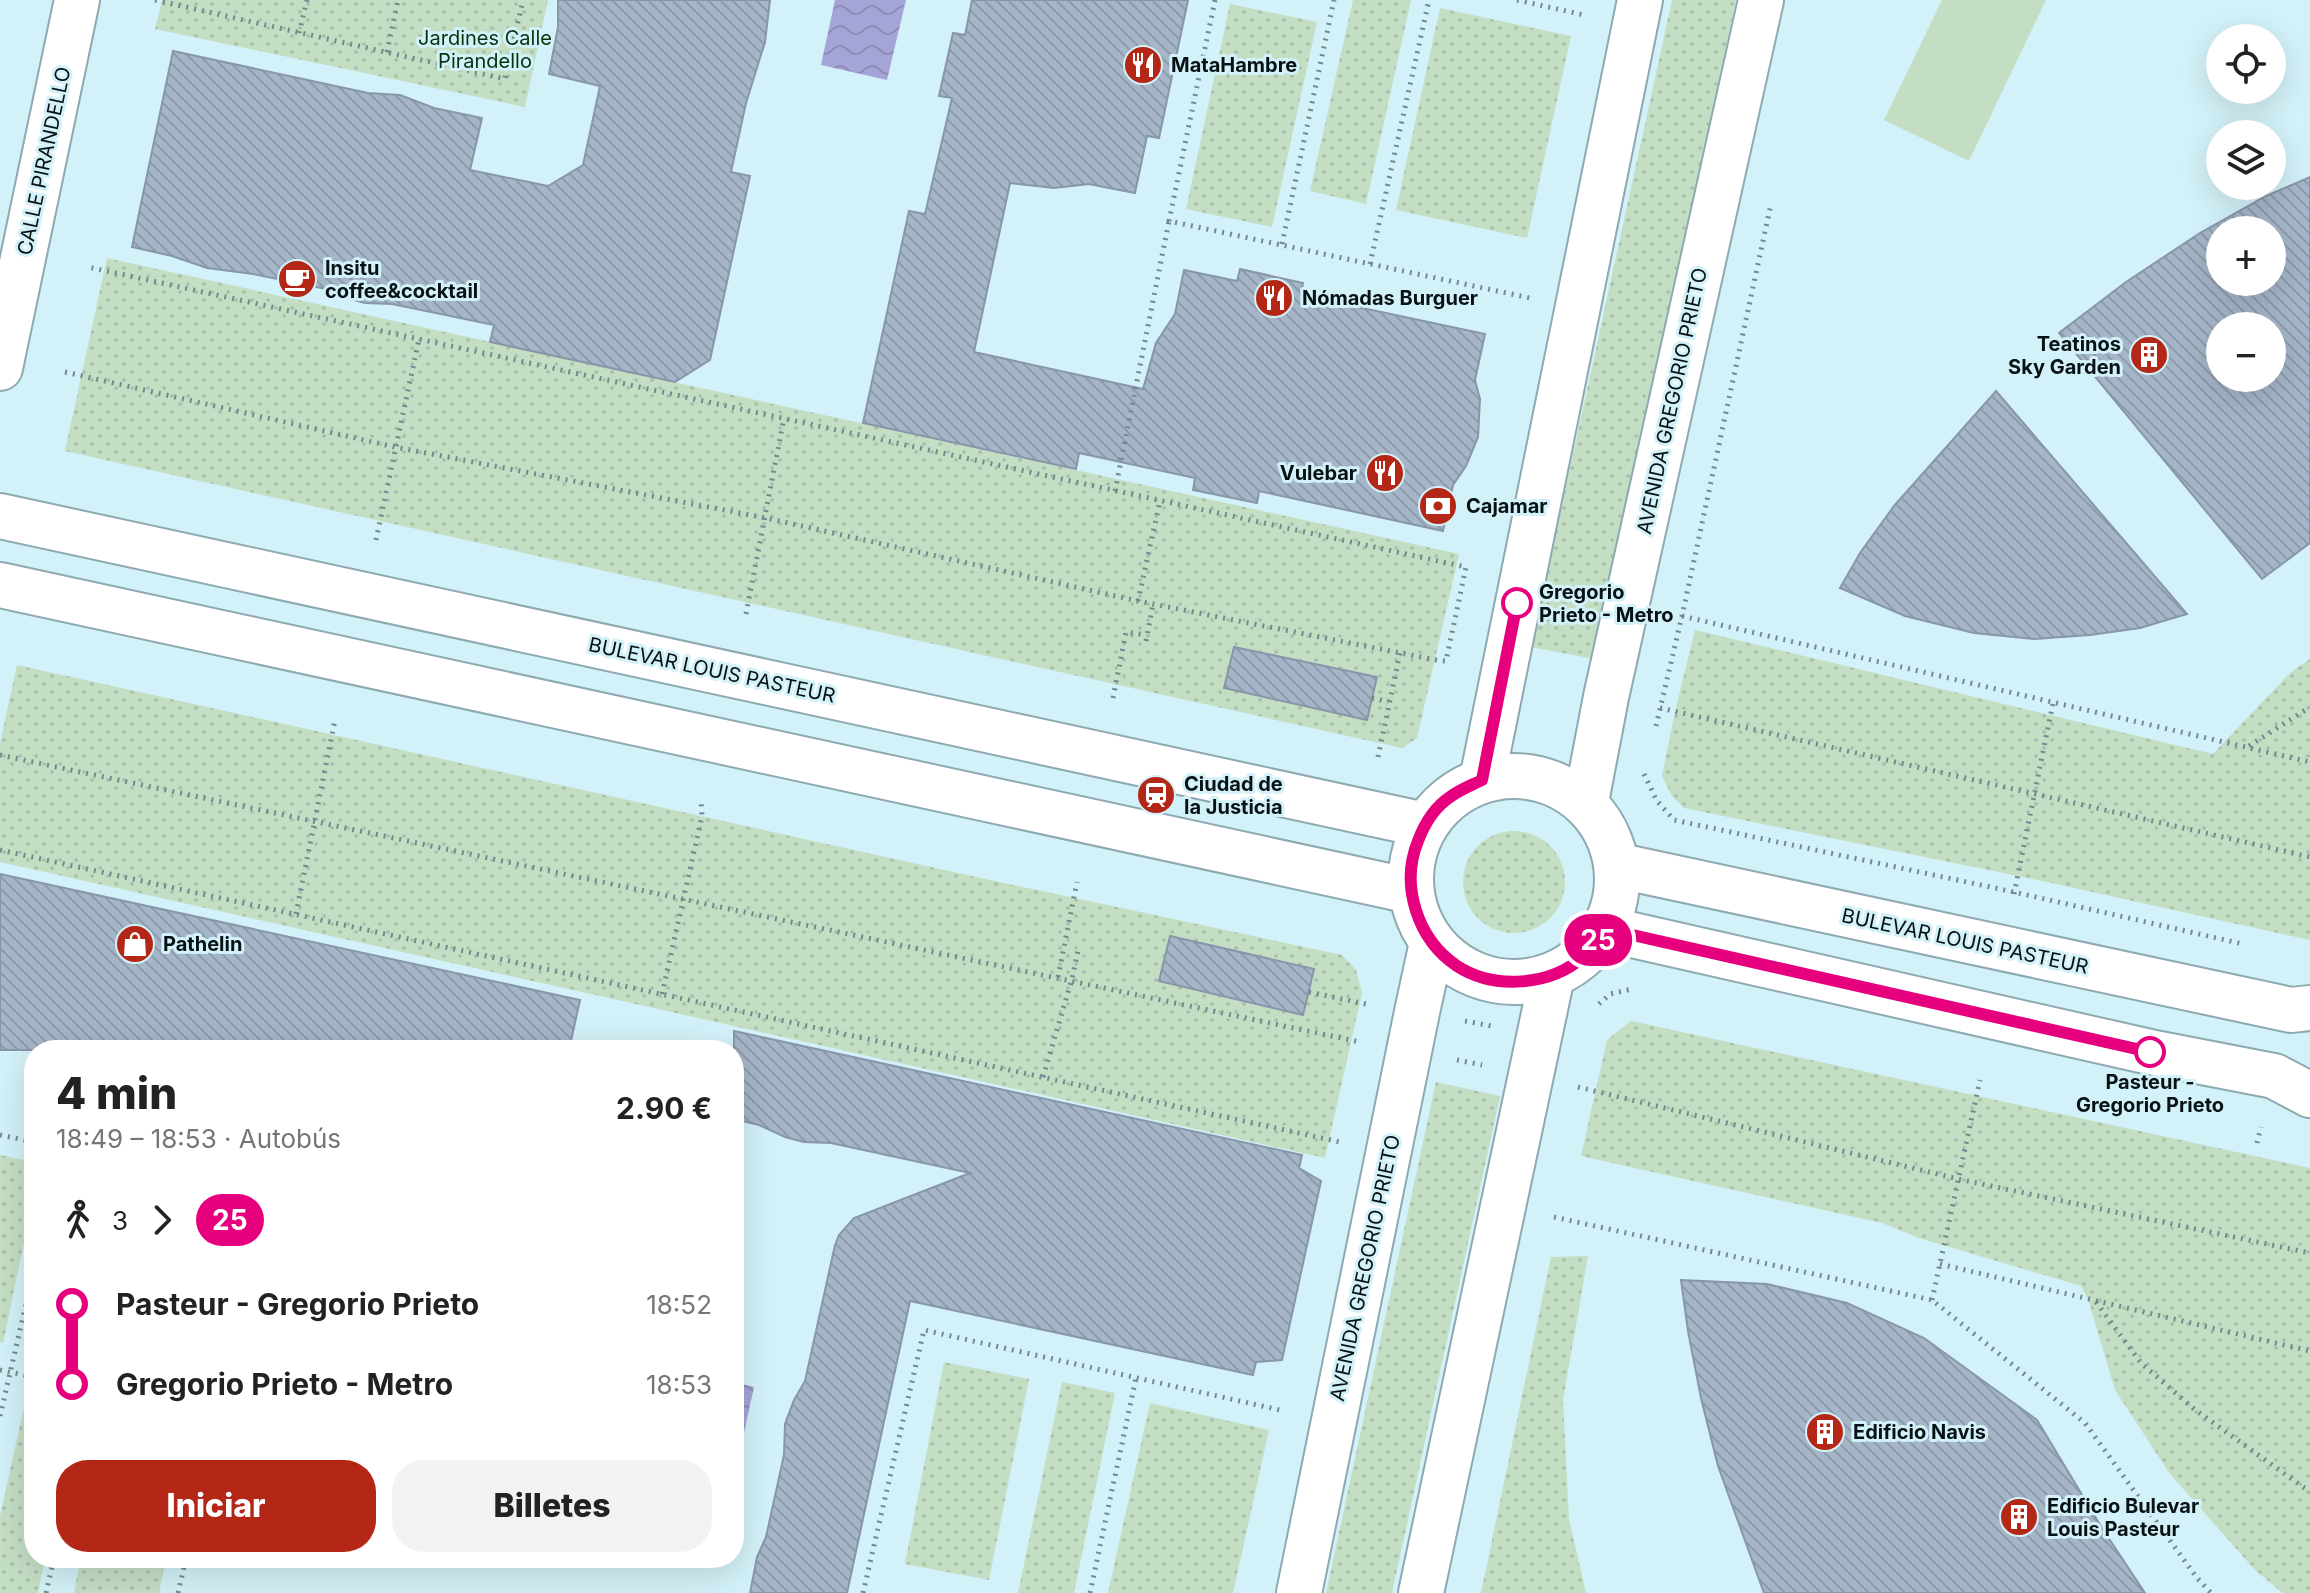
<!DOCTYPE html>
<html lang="es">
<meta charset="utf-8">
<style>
:root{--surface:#fff;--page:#f2f2f2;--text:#222;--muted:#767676;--accent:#b42615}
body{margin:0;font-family:Inter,sans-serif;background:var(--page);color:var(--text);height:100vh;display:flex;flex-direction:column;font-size:30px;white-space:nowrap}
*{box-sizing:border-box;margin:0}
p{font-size:26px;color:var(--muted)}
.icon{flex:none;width:44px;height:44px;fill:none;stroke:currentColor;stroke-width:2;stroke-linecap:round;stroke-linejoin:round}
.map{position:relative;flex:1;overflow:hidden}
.sheet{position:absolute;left:24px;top:1040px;width:720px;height:528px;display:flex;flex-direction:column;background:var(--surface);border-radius:32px;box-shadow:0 8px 32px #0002}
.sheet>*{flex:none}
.badge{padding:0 16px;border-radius:26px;font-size:28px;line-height:52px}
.tools{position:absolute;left:2206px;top:24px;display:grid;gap:16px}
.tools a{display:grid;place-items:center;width:80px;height:80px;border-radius:50%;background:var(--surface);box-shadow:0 8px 32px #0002;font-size:40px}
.map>.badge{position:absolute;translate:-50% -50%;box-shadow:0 0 0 4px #fff}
.legs{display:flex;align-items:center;gap:12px;height:88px;padding:0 32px;font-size:26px}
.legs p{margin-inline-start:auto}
.headline{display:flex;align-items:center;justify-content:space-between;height:136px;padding:0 32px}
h1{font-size:44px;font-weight:800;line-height:60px}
.cta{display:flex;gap:16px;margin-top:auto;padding:16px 32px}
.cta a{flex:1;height:92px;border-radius:32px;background:var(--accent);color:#fff;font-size:32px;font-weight:800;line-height:92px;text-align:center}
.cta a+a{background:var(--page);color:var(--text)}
ul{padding:0 32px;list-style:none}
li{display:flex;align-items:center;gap:28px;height:80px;font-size:30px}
li i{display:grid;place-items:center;width:12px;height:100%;margin:0 10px;background:currentColor}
li i::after{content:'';width:20px;height:20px;margin:-10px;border:6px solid;border-radius:50%;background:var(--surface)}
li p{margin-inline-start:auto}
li:first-child i{background:linear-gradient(#0000 50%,currentColor 0)}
li:last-child i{background:linear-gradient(currentColor 50%,#0000 0)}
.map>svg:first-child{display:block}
</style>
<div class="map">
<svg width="2310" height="1593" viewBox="0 0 2310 1593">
<defs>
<pattern id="green-dots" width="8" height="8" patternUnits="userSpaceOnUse" patternTransform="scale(2)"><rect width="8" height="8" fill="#c4dec4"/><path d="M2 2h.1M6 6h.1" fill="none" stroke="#a7bda8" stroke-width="1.8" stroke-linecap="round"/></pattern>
<pattern id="water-waves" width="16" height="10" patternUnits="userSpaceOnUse" patternTransform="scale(2)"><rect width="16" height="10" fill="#a5a4d7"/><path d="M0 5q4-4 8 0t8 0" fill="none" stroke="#8d8cb8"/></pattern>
<pattern id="building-back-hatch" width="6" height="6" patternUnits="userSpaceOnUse" patternTransform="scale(2)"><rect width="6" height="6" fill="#a5b6c8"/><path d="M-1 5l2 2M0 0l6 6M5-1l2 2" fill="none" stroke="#8d9bab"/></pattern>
</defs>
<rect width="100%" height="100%" fill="#d3f1f8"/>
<g fill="url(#green-dots)">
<path d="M162 0H548L525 107 155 29Z"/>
<path d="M1353 0H1411L1366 204 1310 191Z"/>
<path d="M1672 0H1736L1594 659 1531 647Z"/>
<path d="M1230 4 1317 22 1272 227 1186 209Z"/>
<path d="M1440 8 1571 36 1527 238 1396 210Z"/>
<path d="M107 258 1459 554 1417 738 1402 748 65 451Z"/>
<path d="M1695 630 2213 754 2290 673 2310 659V940L2047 882 1684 808 1672 796 1662 776 1675 712Z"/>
<path d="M17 665 999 882 1342 955 1356 970 1362 993 1325 1158 0 862V743Z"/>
<circle cx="1514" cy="882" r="51"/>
<path d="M1631 1021 2310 1168V1593H2283L2256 1571 2170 1474 2115 1390 2088 1299 2081 1286 1919 1238 1882 1223 1581 1156 1607 1040Z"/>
<path d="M1436 1082 1500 1096 1392 1593H1326Z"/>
<path d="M0 1155 34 1162V1195L3 1343 0 1342Z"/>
<path d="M1588 1256 1563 1400 1569 1519 1586 1593H1481L1551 1257Z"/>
<path d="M944 1362 1029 1379 989 1580 905 1564Z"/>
<path d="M1062 1382 1115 1393 1074 1593H1018Z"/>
<path d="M27 1394 34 1396V1558H45L38 1593H0V1516Z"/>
<path d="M1150 1403 1269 1430 1233 1593H1108Z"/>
<path d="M81 1558H166L159 1593H74Z"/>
</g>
<path fill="#c4dec4" d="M1942 0H2046L1969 161 1884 120Z"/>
<g fill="url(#water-waves)">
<path d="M835 0H906L887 80 821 65Z"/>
<path d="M734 1382 754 1387 734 1478Z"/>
</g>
<g fill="url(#building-back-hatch)" stroke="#8797a9" stroke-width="2" fill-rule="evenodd">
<path d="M558 0H770L765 42 746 103 731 172 750 176 710 360 675 382 490 342 494 325 392 304 365 303 343 297 326 289 253 274 207 268 172 256 132 247 173 51 368 93 400 95 434 108 482 118 470 170 548 186 583 165 600 86 549 74 558 27Z"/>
<path d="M972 0H1188L1159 138 1147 136 1135 193 1089 184 1054 188 1010 183 974 352 1143 389 1156 343 1175 314 1184 270 1237 281 1240 269 1303 283 1301 295 1485 334 1475 380 1480 399 1478 437 1466 466 1453 485 1443 531 1259 491 1257 503 1193 490 1195 478 1079 453 1076 469 863 423 909 211 925 214 952 98 939 96 953 33 965 35Z"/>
<path d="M2310 177V543L2262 579 2059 333 2126 282 2200 233 2266 196ZM2220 230H2272V282H2220ZM2220 326H2272V378H2220Z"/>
<path d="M1996 391 2187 614 2140 628 2090 635 2035 639 1974 633 1905 616 1840 588 1860 553 1894 506Z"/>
<path d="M1234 647 1377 677 1367 720 1224 688Z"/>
<path d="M0 874 580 1000 569 1050H0Z"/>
<path d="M1170 936 1314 969 1303 1015 1159 981Z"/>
<path d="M734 1031 1302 1155 1299 1168 1321 1181 1282 1360 1256 1362 1253 1375 910 1301 847 1593H750L757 1557 766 1537 784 1455 785 1424 794 1400 805 1381 835 1245 839 1235 854 1218 970 1173 831 1143 804 1142 785 1137 759 1125 734 1119Z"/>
<path d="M1681 1280 1767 1284 1847 1303 1924 1338 2037 1420 2102 1528 2145 1593H1764L1718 1466 1701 1398 1688 1331Z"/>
</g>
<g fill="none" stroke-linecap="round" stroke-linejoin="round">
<defs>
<path id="minor" d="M0 368 77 0"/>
<g id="tertiary">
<path d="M0 516 1425 825"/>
<path d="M0 585 1411 891"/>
<circle cx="1514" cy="879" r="103"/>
<path d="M1482 780 1640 0"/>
<path d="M1586 802 1606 697 1761 0"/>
<path d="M1620 866 2291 1010 2310 1008"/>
<path d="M1606 929 2150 1052 2274 1076 2310 1095"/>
<path d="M1299 1593 1417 1012 1432 943"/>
<path d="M1421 1593 1552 976"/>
</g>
</defs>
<use href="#minor" stroke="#8ea9b1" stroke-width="48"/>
<use href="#tertiary" stroke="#8ea9b1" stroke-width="48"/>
<g stroke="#74898e" stroke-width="5" stroke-dasharray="2 6" stroke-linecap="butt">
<path d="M155 0 505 79 523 0"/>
<path d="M1215 0 1169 221 1530 298"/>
<path d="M1517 0 1584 15"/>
<path d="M299 33 307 0"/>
<path d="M387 52 398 0"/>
<path d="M1282 244 1334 0"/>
<path d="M1370 264 1429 0"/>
<path d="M65 372 395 447 766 518 1138 601 1436 660 1446 661 1466 567 88 267"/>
<path d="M1115 491 1169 221"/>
<path d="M376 540 419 339"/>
<path d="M1138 601 1160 501"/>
<path d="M746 614 784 418"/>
<path d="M1682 616 2310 762"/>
<path d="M1146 641 1153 604"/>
<path d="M1113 698 1126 632 1146 635"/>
<path d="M1372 698 1388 702"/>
<path d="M1660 708 2310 857"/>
<path d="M1656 726 1682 616 1771 204"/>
<path d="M2249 746 2310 707"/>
<path d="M0 755 1360 1042"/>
<path d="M1378 757 1400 653"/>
<path d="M1644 774 1657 801 1674 820 2014 892 2243 944"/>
<path d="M0 850 1340 1142"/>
<path d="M2014 894 2053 703"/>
<path d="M296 914 335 720"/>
<path d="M1058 977 1077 882"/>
<path d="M1309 992 1366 1004"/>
<path d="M662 994 702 816 701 800"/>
<path d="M1599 1004 1610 994 1632 989"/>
<path d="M1465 1021 1491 1026"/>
<path d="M1457 1060 1482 1065"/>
<path d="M1043 1077 1072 979 1078 951"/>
<path d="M1578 1087 1958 1179 2310 1253"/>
<path d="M0 1135 34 1142"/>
<path d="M2257 1143 2261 1127"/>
<path d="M1554 1217 1932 1300 2085 1423 2197 1578 2211 1593"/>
<path d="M1940 1264 2310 1351"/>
<path d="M1932 1300 1980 1080"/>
<path d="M2096 1302 2141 1363 2194 1409 2310 1492"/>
<path d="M0 1370 34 1377"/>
<path d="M0 1416 34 1270"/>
<path d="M46 1593 54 1558"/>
<path d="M178 1593 186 1558"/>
<path d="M863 1593 924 1330 1284 1411"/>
<path d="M1090 1593 1136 1378"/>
</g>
<use href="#minor" stroke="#fff" stroke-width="44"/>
<use href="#tertiary" stroke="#fff" stroke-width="44"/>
</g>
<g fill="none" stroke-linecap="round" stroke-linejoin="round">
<defs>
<path id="line-1" d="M1517 603 1482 780C1472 785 1459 790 1450 797 1435 807 1424 825 1418 841 1400 885 1417 939 1457 966 1494 990 1550 986 1583 957 1592 950 1599 938 1606 929L2150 1052"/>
</defs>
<use href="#line-1" stroke="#fff" stroke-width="18"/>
<use href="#line-1" stroke="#e6007e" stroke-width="12"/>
</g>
<defs>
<symbol id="restaurant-disc" viewBox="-11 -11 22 22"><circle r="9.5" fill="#b42615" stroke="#d3f1f8"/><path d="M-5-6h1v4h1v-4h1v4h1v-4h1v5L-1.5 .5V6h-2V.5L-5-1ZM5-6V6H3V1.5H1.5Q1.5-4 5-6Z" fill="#fff"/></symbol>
<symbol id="cafe-disc" viewBox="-11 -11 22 22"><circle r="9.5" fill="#b42615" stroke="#d3f1f8"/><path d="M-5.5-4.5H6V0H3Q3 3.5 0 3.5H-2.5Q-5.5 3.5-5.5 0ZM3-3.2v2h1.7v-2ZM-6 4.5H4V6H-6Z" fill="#fff"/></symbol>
<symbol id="building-disc" viewBox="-11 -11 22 22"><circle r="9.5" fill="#b42615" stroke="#d3f1f8"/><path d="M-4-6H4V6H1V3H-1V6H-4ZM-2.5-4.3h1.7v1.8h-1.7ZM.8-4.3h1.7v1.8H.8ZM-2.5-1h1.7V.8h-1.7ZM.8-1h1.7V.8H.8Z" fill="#fff"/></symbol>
<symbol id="bank-disc" viewBox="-11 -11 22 22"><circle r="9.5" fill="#b42615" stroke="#d3f1f8"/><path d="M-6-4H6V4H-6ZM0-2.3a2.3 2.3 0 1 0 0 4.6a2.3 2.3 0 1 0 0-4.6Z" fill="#fff"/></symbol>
<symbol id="station-disc" viewBox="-11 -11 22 22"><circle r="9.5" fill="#b42615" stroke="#d3f1f8"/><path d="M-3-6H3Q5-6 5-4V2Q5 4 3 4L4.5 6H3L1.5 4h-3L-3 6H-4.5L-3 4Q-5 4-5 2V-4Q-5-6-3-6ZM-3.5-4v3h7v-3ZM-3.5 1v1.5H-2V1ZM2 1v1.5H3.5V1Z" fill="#fff"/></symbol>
<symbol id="shop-disc" viewBox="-11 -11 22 22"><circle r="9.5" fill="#b42615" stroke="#d3f1f8"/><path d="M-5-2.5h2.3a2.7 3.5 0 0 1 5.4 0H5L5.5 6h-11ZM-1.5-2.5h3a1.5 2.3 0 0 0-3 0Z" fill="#fff"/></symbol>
</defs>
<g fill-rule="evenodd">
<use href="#restaurant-disc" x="1121" y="43" width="44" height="44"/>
<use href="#cafe-disc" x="275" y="257" width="44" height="44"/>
<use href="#restaurant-disc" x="1252" y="276" width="44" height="44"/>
<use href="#building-disc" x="2127" y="333" width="44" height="44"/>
<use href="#restaurant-disc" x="1363" y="451" width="44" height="44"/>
<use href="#bank-disc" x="1416" y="484" width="44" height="44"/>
<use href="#station-disc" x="1134" y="773" width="44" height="44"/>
<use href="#shop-disc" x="113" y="922" width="44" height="44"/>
<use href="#building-disc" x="1803" y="1410" width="44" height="44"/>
<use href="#building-disc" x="1997" y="1495" width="44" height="44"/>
</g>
<g fill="#fff" stroke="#e6007e" stroke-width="4">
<circle cx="1517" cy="603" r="14"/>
<circle cx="2150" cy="1052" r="14"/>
</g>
<g text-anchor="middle" stroke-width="6" stroke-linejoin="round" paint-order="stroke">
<g font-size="20" fill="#04340d" stroke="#d3f1f8">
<text x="485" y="45">Jardines Calle<tspan x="485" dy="23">Pirandello</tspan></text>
</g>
<g font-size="20" font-weight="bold" fill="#081215" stroke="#d3f1f8" text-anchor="start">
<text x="1171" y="72">MataHambre</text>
<text x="325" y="275">Insitu<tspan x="325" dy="23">coffee&amp;cocktail</tspan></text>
<text x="1302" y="305">Nómadas Burguer</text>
<text x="2121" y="351" text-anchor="end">Teatinos<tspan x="2121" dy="23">Sky Garden</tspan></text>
<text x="1357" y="480" text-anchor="end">Vulebar</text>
<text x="1466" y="513">Cajamar</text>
<text x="1184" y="791">Ciudad de<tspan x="1184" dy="23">la Justicia</tspan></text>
<text x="163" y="951">Pathelin</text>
<text x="1853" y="1439">Edificio Navis</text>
<text x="2047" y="1513">Edificio Bulevar<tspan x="2047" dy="23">Louis Pasteur</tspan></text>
</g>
<g font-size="20" fill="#081215" stroke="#d3f1f8">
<text transform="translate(44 161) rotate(-78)" y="7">CALLE PIRANDELLO</text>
<text transform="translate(1672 401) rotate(-78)" y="7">AVENIDA GREGORIO PRIETO</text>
<text transform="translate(712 670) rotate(12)" y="7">BULEVAR LOUIS PASTEUR</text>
<text transform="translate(1965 941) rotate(12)" y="7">BULEVAR LOUIS PASTEUR</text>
<text transform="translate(1365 1268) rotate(-78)" y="7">AVENIDA GREGORIO PRIETO</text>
</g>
<g font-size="20" font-weight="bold" fill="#081215" stroke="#d3f1f8" text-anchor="start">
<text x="1539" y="599">Gregorio<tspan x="1539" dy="23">Prieto - Metro</tspan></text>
<text x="2150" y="1089" text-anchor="middle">Pasteur -<tspan x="2150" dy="23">Gregorio Prieto</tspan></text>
</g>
</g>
</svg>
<div class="tools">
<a><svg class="icon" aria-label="locate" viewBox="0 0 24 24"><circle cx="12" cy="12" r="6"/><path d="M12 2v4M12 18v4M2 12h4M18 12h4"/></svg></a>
<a><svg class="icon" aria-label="layers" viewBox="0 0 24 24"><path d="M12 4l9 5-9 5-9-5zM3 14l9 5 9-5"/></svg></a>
<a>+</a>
<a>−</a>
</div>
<b class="badge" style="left:1598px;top:940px;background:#e6007e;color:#fff">25</b>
<section class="sheet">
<div class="headline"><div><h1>4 min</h1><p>18:49 – 18:53 · Autobús</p></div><b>2.90 €</b></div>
<div class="legs"><svg class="icon" aria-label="walk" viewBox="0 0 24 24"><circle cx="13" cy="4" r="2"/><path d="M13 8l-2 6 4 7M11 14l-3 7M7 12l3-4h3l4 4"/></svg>3<svg class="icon" aria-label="forward" viewBox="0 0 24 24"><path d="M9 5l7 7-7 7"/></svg><b class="badge" style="background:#e6007e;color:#fff">25</b></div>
<ul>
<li><i style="color:#e6007e"></i><b>Pasteur - Gregorio Prieto</b><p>18:52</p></li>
<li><i style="color:#e6007e"></i><b>Gregorio Prieto - Metro</b><p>18:53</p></li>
</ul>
<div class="cta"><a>Iniciar</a><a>Billetes</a></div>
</section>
</div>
